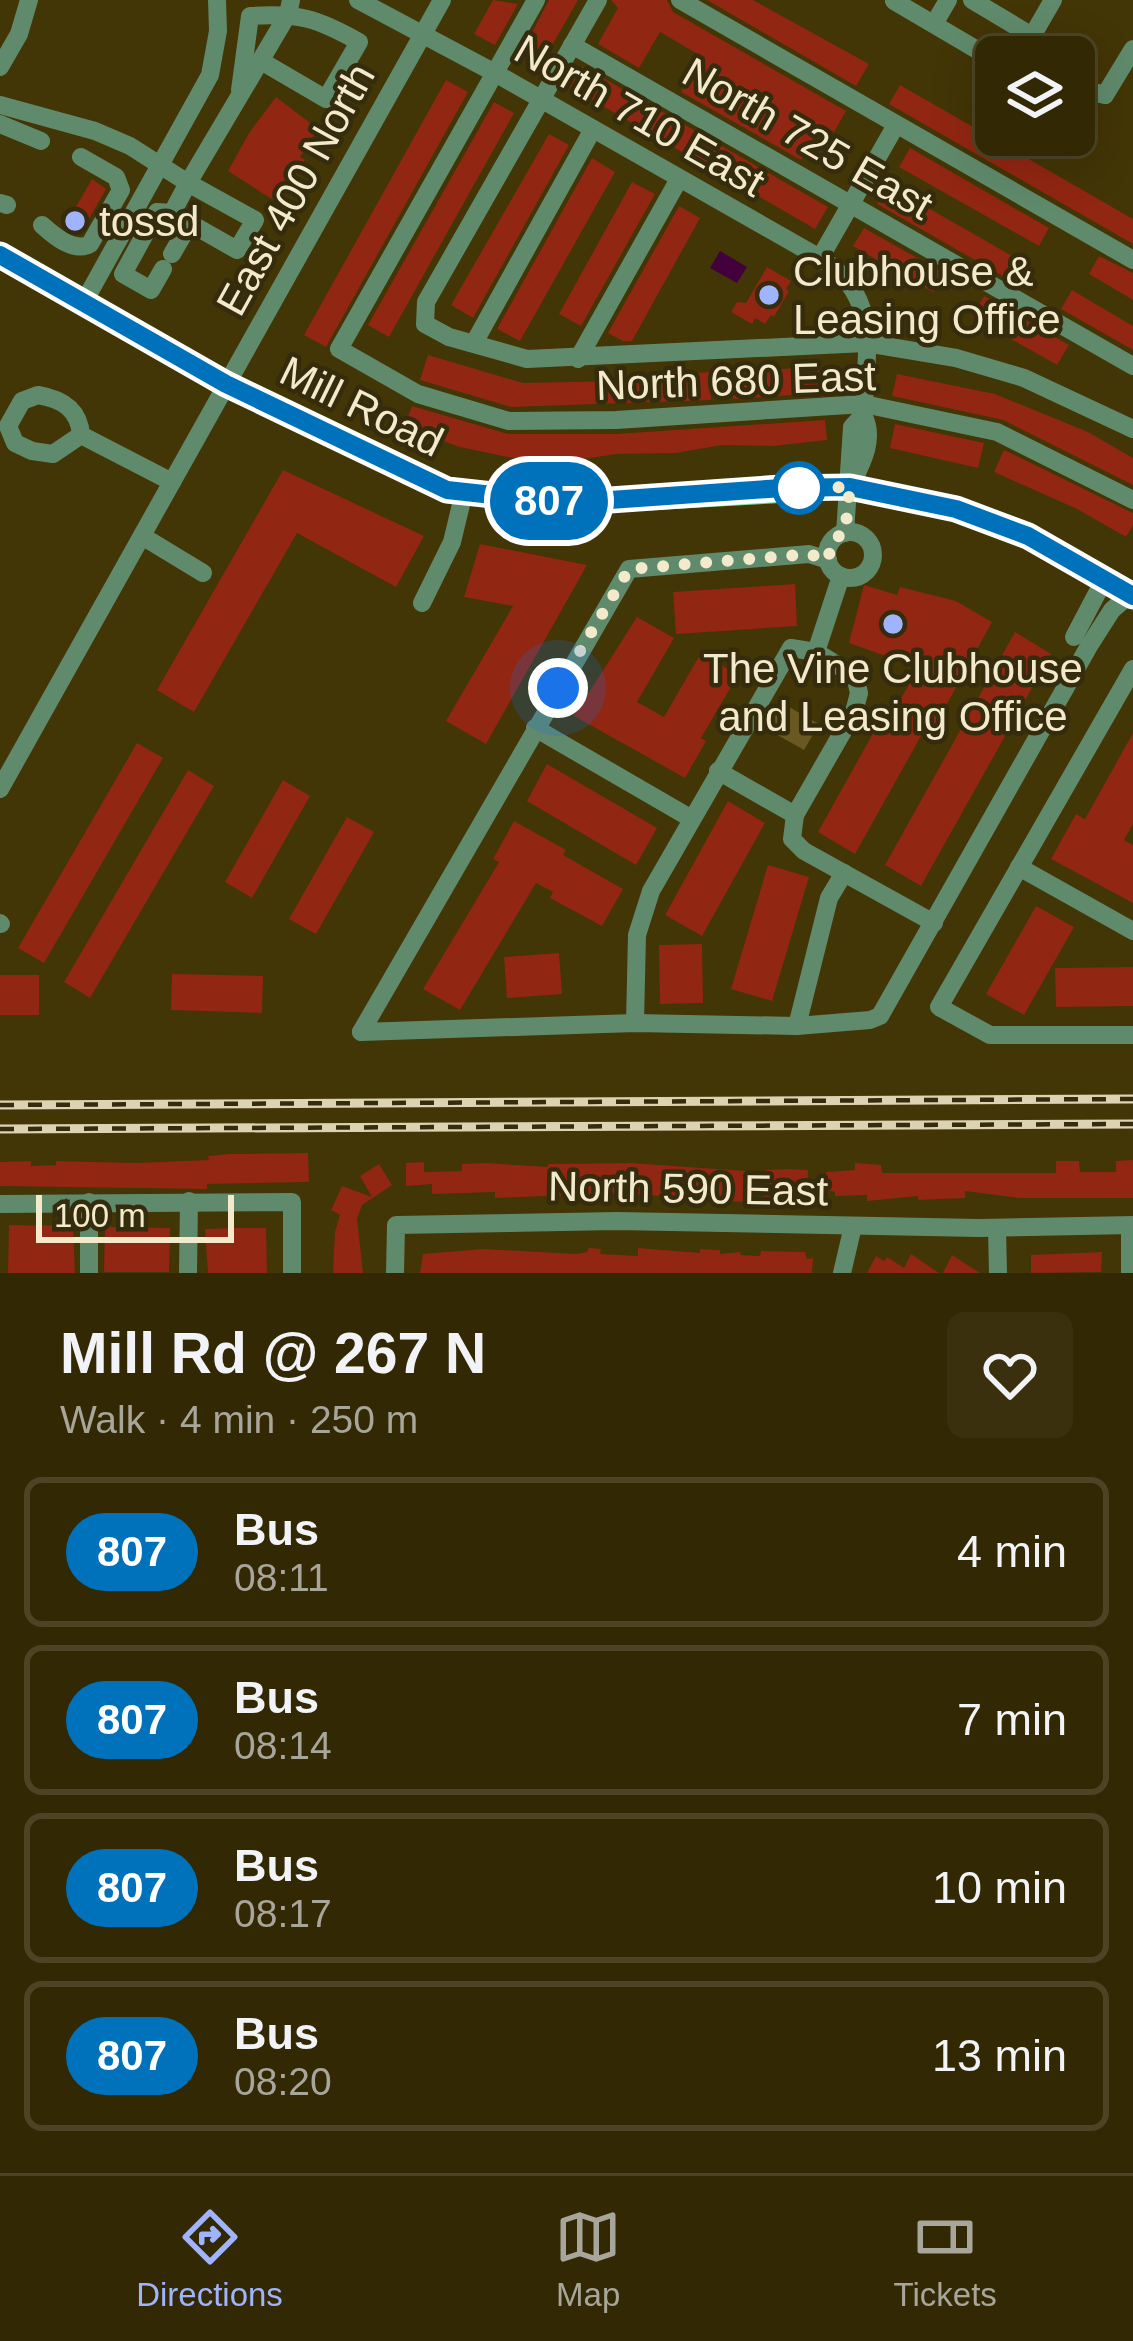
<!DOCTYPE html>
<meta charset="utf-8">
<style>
:root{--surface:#322804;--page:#3a300e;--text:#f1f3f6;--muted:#a8a69a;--line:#4d4426;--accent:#a0b3fd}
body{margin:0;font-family:Helvetica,sans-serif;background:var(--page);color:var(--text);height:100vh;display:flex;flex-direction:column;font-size:45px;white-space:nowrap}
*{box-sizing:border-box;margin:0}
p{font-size:39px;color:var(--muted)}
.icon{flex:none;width:66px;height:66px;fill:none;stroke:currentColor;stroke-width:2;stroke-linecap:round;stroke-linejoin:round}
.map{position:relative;height:1273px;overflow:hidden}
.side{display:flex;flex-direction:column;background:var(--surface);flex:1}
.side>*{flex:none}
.badge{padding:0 24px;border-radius:39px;font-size:42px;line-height:78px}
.buttons{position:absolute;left:975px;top:36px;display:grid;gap:24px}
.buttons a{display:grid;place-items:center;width:120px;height:120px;border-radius:18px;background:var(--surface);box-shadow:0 12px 48px #0002,0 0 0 3px var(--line);font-size:60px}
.scale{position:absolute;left:36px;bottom:30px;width:198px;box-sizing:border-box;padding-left:12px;border:6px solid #f3eacc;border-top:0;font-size:33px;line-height:42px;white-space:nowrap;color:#f3eacc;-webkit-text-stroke:9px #352c0d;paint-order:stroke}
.you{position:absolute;width:60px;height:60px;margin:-30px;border:9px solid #fff;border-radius:50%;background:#1a73e8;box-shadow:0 0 0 18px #1a73e833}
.map>.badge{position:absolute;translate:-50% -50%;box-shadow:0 0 0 6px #fff}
.round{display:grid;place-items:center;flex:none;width:126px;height:126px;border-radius:18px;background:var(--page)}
.overview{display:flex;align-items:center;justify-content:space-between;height:204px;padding:0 60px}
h1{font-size:57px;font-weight:600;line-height:90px}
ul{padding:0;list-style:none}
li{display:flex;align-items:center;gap:36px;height:150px;margin:0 24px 18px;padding:0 36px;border:6px solid var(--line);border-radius:18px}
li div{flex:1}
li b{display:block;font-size:45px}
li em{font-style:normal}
li .badge{min-width:132px;font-weight:700;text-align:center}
.menu{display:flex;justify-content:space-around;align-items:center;height:168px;border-top:3px solid var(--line);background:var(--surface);font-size:33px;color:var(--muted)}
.menu a{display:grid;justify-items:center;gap:6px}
.menu .active{color:var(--accent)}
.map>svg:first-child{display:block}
</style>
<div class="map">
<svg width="1133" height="1273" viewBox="0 0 1133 1273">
<rect width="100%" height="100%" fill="#423506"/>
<path fill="#695821" d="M782 703 819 724 804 750 767 729Z"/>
<path fill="#42003c" d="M720 251 747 267 737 283 710 268Z"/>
<g fill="#912612">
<path d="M493 0 518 4 495 45 474 34Z"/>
<path d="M549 0H578L542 63 522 52Z"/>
<path d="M611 0H667L673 12 846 111 834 132 821 124 801 160 681 92 701 56 660 32 639 68 598 44 618 8Z"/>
<path d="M707 0H753L869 64 856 86Z"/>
<path d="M582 66 828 207 815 229 570 87Z"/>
<path d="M446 80 468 92 326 347 304 335Z"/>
<path d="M900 85 1133 219V244L889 104Z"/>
<path d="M276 97 318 129 300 157 305 160 278 203 228 171 249 133Z"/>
<path d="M494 102 514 113 389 337 368 325Z"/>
<path d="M549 134 569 145 473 318 451 305Z"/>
<path d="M910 148 1049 228 1039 246 899 167Z"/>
<path d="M592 158 615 172 520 341 497 329Z"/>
<path d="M92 179 106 189 81 233 75 232 65 226Z"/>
<path d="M632 182 655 194 581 326 559 314Z"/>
<path d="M888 185 1014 257 1003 276 877 204Z"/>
<path d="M679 206 700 218 632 341H623L608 333Z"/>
<path d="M864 228 944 273 933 292 853 246Z"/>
<path d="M1099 256 1133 273V300L1089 274Z"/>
<path d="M767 267 791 281 786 289 789 291 774 317 771 315 765 324 755 318 752 324 731 312 737 302 746 303Z"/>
<path d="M1072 290 1133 326V350L1061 309Z"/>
<path d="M984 296 1069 345 1057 365 972 317Z"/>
<path d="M428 355 523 383 620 381 709 372 711 400 511 407 420 380Z"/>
<path d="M822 366 824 393 733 399 731 373Z"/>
<path d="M897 374 995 394 1088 432 1133 458V485L1003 420 892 396Z"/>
<path d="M412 406 508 434H616L825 420 827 440 773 446 722 445 676 453 617 454 570 461 513 458 460 447 404 428Z"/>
<path d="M895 424 984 443 978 468 890 448Z"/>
<path d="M1004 450 1133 513V525L1126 537 1077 509 994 472Z"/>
<path d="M283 470 424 536 396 587 297 533 194 712 157 690Z"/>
<path d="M480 544 587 565 486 744 446 721 513 606 464 597Z"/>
<path d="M795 584 797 626 676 634 673 592Z"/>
<path d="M864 585 897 595 900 587 956 601 992 622 932 731 926 727 855 854 818 832 881 719 887 722 919 668 849 643Z"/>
<path d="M637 617 674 638 637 702 664 717 701 653 738 675 701 738 706 741 685 778 574 716Z"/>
<path d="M1015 632 1051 654 921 886 885 865Z"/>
<path d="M1133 733V824L1124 840 1133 845V903L1051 859 1076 814 1085 819Z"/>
<path d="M137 743 163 758 44 963 18 948Z"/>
<path d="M547 764 657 828 636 865 527 801Z"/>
<path d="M188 770 214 786 90 998 64 982Z"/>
<path d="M283 780 310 796 252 898 225 882Z"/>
<path d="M728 801 765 823 702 936 665 915Z"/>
<path d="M347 817 374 832 316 934 289 919Z"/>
<path d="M514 821 566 850 563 855 623 889 602 926 550 898 553 892 536 883 460 1010 423 989 499 862 493 859Z"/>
<path d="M768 865 809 877 772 1001 731 989Z"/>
<path d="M1036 906 1074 927 1024 1015 986 994Z"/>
<path d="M702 944 703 1003 660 1004 659 945Z"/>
<path d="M559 953 562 994 507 998 504 957Z"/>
<path d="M1133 967V1006L1056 1007 1055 968Z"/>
<path d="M172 974 263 976 262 1013 171 1010Z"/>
<rect x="0" y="975" width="39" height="40"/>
<path d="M308 1153 309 1182 207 1184V1189L0 1186V1162L31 1161V1166L56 1165V1161L135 1163 209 1160 208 1156 229 1154Z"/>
<path d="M1133 1160V1198H1019L965 1191V1198L918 1200V1196L867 1201V1195L835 1196V1192L827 1190 826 1172 855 1170V1163L881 1165 882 1173H1056V1161H1079L1080 1172H1116V1161Z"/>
<path d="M424 1162V1172L462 1171V1164L486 1163 548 1167V1164L630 1163 746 1171 744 1202 619 1193 495 1198V1192L432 1194V1184L406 1186V1163Z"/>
<path d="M379 1164 392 1185 362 1205 357 1219 363 1273H333L335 1232 340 1215 331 1210 342 1186 372 1197 360 1176Z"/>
<path d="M789 1169 808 1170 807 1201H764L766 1170Z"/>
<path d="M9 1225 73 1226 75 1273H8Z"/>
<path d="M105 1227 170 1228 169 1272H104Z"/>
<path d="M232 1228H266L267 1273H208L205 1229Z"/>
<path d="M589 1248 601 1249 600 1254 638 1256V1248L700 1253V1249L720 1250V1254L741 1252 740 1255 760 1256 761 1251 805 1252 807 1259 813 1258 812 1273H420L423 1254 483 1249 577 1254 587 1252Z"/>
<path d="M1102 1252 1101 1272 1031 1273V1255Z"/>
<path d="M911 1254 939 1273H867L876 1256 884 1261 887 1257 904 1268Z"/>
<path d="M952 1255 980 1273H943Z"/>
</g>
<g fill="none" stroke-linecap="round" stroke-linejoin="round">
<g stroke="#608a6c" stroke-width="18">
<path d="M358 0 495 73 820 258C882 297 866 352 863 415 876 439 861 465 850 487"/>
<path d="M536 0 339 349 418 394 509 421 616 420 864 404 997 432 1133 500"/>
<path d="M598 0 426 302 425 324 449 337 527 359 866 343 956 358 1024 378 1133 429"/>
<path d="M680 0 1133 260"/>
<path d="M972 0 1032 36"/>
<path d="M894 1 996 61"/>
<path d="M934 24 948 0"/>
<path d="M572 45 1133 366"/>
<path d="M1020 57 1053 0"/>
<path d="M0 67 19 34 29 0"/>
<path d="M1074 87 1105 95 1133 49"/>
<path d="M240 90 250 16C299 13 317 18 359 42L326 99 261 61"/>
<path d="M0 105 95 131 130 146 188 183 288 14 291 0"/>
<path d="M0 124 41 141"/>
<path d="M0 203 7 205"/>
<path d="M42 225C54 236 74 253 90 244L121 190 116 177 81 157"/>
<path d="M172 254 190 223"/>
<path d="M820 258 896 125"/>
<path d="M163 269 151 290 123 274 157 212 172 213 188 183 255 220 237 250 172 213"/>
<path d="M84 302 210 75 218 31 217 0"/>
<path d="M474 343 593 129"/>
<path d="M578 359 679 179"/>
<path d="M81 435C79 409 62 399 38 395L22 401 8 426 15 443 32 451 53 454 81 435 172 482"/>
<circle cx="850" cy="555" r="23"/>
<path d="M845 533 852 427 863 415"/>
<path d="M142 536 203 573"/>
<path d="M422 603 452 542 464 492"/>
<path d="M1074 637 1104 580"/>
<path d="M816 652 841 576"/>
<path d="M1133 669 939 1007 990 1035H1133"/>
<path d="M535 728 692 819"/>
<path d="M718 771 795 815 792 839 804 851 934 923"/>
<path d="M0 789 442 0"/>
<path d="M1019 867 1133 931"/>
<path d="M0 923 1 924"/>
<path d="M635 1023 637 935 651 891 791 648 816 652 855 676 859 693 854 712 795 815"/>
<path d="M797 1026 829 898 844 873"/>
<path d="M361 1032 635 1023 797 1026 870 1020 880 1016 1089 646 1112 610 1133 592"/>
<path d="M361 1032 629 569 809 554 828 560"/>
<path d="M0 1204 292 1202V1273"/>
<path d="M1130 1226V1273"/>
<path d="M997 1228 998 1273"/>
<path d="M89 1273V1202"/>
<path d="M188 1273 189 1201"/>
<path d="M395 1273 396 1225 617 1221 979 1228 1133 1225"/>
<path d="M842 1273 853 1226"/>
</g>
<path stroke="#83dd9f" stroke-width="24" d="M0 255 226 384 447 490 567 503 850 487 955 509 1028 536 1133 596"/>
<defs>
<g id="rail">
<path d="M0 1105 1133 1099"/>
<path d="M0 1129 1133 1124"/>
</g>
</defs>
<use href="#rail" stroke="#dcd3b3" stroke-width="9"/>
<use href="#rail" stroke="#352c0d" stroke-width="4.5" stroke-dasharray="14" stroke-linecap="butt"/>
</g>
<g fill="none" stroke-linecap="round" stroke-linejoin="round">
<defs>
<path id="line" d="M0 255 226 384 447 490 567 503 782 488 850 487 956 509 1028 536 1133 596"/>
</defs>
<use href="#line" stroke="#fff" stroke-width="27"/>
<use href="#line" stroke="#0072bc" stroke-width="18"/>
<path stroke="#f3eacc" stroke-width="12" stroke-dasharray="0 21.6" d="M558 688 629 569 809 554 828 560 832 540 845 533 850 487 782 488H799"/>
</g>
<g fill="#a0b3fd" stroke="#352c0d" stroke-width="4.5">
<circle cx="75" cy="221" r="12"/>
<circle cx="769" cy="295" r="12"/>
<circle cx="893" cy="624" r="12"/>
</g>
<circle fill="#fff" stroke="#0072bc" stroke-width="6" cx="799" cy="488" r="24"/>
<g text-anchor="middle" stroke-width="9" stroke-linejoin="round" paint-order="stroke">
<g font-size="42" fill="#f3eacc" stroke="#352c0d">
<text transform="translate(640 115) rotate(30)" y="15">North 710 East</text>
<text transform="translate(808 138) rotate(30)" y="15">North 725 East</text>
<text transform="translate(295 189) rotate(-61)" y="15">East 400 North</text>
<text transform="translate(736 380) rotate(-2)" y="15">North 680 East</text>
<text transform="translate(362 406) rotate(26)" y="15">Mill Road</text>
<text transform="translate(688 1188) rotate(1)" y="15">North 590 East</text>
</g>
<g font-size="42" fill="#f3eacc" stroke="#352c0d" text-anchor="start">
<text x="99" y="236">tossd</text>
<text x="793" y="286">Clubhouse &amp;<tspan x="793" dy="48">Leasing Office</tspan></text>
<text x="893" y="683" text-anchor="middle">The Vine Clubhouse<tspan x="893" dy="48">and Leasing Office</tspan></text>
</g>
</g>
</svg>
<div class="buttons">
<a><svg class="icon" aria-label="layers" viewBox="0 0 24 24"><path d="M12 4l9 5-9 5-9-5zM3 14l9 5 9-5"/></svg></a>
</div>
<div class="scale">100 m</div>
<div class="you" style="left:558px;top:688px"></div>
<b class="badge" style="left:549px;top:501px;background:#0072bc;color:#fff">807</b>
</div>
<section class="side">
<div class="overview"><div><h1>Mill Rd @ 267 N</h1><p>Walk · 4 min · 250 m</p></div><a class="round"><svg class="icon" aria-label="heart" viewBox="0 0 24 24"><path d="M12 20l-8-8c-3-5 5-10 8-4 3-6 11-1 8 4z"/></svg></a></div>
<ul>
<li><span class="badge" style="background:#0072bc;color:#fff">807</span><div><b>Bus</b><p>08:11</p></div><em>4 min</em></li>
<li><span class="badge" style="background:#0072bc;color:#fff">807</span><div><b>Bus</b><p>08:14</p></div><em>7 min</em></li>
<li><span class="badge" style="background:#0072bc;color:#fff">807</span><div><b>Bus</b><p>08:17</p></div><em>10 min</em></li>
<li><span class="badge" style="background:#0072bc;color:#fff">807</span><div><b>Bus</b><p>08:20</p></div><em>13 min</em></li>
</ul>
</section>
<nav class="menu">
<a class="active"><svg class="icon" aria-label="directions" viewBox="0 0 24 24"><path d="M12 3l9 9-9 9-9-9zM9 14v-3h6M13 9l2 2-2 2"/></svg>Directions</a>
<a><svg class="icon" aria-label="map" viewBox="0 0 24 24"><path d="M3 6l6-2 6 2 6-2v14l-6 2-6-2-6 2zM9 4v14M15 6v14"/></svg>Map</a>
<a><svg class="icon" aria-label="tickets" viewBox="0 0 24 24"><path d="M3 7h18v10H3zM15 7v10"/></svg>Tickets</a>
</nav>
